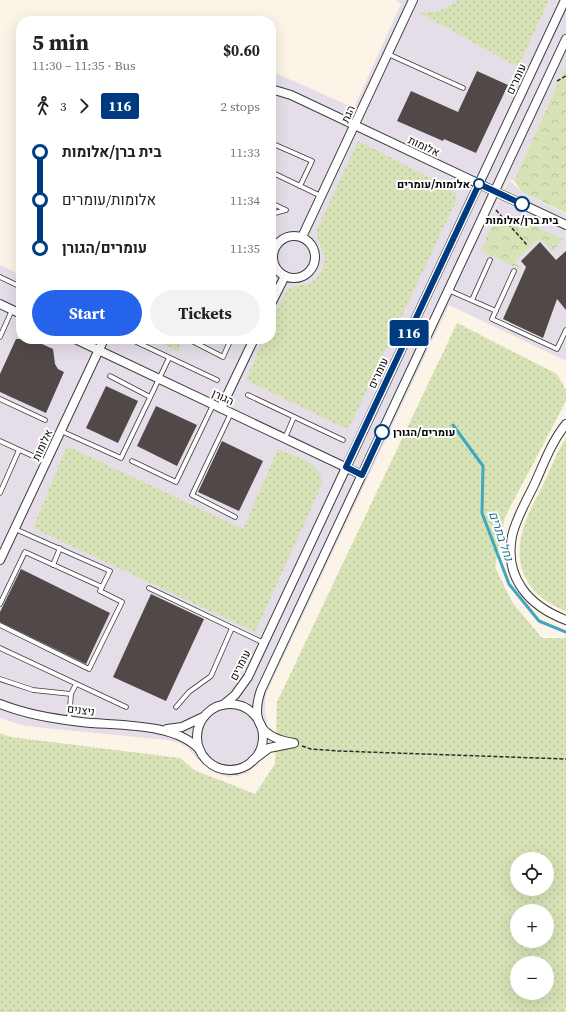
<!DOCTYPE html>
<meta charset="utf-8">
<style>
:root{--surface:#fff;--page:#f2f2f2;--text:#222;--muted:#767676;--accent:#2563eb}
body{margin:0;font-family:"Source Serif 4",Heebo,serif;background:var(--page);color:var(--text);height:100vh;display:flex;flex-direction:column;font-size:15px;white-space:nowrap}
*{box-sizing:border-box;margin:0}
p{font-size:13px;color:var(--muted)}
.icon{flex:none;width:22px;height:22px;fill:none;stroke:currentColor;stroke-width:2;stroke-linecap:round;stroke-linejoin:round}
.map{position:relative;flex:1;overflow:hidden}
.details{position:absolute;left:16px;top:16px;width:260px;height:328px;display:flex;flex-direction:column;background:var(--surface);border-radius:16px;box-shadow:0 4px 16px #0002}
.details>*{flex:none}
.badge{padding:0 8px;border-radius:3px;font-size:14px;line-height:26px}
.buttons{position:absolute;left:510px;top:852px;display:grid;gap:8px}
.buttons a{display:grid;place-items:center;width:44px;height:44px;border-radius:50%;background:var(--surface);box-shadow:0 4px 16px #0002;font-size:20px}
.map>.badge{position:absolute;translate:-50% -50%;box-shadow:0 0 0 2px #fff}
.legs{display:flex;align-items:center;gap:6px;height:44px;padding:0 16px;font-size:13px}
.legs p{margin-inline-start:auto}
.overview{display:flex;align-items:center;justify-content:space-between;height:68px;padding:0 16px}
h1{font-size:22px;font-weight:700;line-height:30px}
.cta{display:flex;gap:8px;margin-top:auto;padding:8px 16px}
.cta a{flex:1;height:46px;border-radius:24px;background:var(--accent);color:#fff;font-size:16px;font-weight:700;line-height:46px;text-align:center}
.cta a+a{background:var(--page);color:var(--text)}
ul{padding:0 16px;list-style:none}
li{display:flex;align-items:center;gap:14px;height:48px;font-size:15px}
li i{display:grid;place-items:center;width:6px;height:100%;margin:0 5px;background:currentColor}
li i::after{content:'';width:10px;height:10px;margin:-5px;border:3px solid;border-radius:50%;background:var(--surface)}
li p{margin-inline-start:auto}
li:first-child i{background:linear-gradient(#0000 50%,currentColor 0)}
li:last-child i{background:linear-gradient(currentColor 50%,#0000 0)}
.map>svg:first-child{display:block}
</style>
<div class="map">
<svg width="566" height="1012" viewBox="0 0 566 1012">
<defs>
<pattern id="grass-dots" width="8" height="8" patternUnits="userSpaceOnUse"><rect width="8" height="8" fill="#d7e3b6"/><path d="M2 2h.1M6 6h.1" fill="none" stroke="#b7c19b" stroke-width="1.8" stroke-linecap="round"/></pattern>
<pattern id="park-crowns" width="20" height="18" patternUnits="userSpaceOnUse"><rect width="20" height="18" fill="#d7e3b6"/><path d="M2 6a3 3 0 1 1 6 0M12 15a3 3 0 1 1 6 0" fill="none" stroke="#b7c19b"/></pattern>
</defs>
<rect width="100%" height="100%" fill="#fdf4e8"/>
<path fill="#e5dee8" d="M396 0H566V65L514 181 508 179 477 246 509 180 522 192 566 214V361L449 305 266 694 265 709 268 732V748L264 757 249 772 238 776 228 777 217 774 197 759 188 748 179 743 166 740 25 726 0 718V265L21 275V339H271V73L280 75 354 108 401 4Z"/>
<g fill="url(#grass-dots)" fill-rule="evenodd">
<path d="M458 0H549L518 67 418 12C434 13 444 11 458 0Z"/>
<path d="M358 141 450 188 455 193 457 199 348 430 246 380 264 339H271C271 334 270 328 271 324 274 316 284 292 290 288 303 282 312 289 321 271 331 252 315 244 317 230Z"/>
<path d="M457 323 557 374 566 390V401L505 517 495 567 512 602 542 638H566V1012H0V733L11 737 180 758 194 770 255 794 275 764 277 702ZM517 859H547V889H517ZM517 911H547V941H517ZM517 963H547V993H517Z"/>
<path d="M152 339H183L178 351Z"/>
<path d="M566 438V611C534 599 514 574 521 538 524 520 534 503 542 487 550 471 556 453 566 438Z"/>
<path d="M67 446 243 529 278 449C294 456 327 464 321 487L255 632 33 528Z"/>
</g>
<g fill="url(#park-crowns)">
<path d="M566 65V213L522 192 514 181Z"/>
<path d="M508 215 513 216 563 239 553 251 540 238 514 262 523 271 481 251C487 238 492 218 508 215Z"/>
</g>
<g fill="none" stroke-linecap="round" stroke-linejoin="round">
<path stroke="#40a7bf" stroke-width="3" d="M453 425 483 466 482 513 509 584 539 621 566 632"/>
</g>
<g fill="#514947">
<path d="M477 71 508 85 476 153 444 139 443 141 397 121 411 91 458 112Z"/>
<path d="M540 242 556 260 566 251V310L557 299 543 338 503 319 526 267 521 261Z"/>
<path d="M16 339H31L53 349 55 364 58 369 64 372 46 413 0 392V374Z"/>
<path d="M106 386 138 401 118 443 86 428Z"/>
<path d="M156 406 197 425 177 466 137 446Z"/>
<path d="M222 441 263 461 239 511 198 492Z"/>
<path d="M21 569 110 613 86 664 0 622V612Z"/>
<path d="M151 594 204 619 166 701 113 677Z"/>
</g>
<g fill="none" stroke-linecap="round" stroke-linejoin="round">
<defs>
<g id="lane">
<path d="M388 54 463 88"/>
<path d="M271 143 312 161 300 186"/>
<path d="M271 172 321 196"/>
<path d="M271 203 286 210 271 214"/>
<path d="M514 271 492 319 557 349 566 330"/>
<path d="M0 277 21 287"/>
<path d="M448 290 496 311"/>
<path d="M472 300 490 260"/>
<path d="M0 337 12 310"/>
<path d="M130 339 217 380"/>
<path d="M192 341 223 357 231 339"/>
<path d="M110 376 150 397"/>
<path d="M248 395 343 440"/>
<path d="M0 399 45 420"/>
<path d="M231 413 192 495 235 517"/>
<path d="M61 431 121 458 169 358"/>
<path d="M285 438 294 417"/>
<path d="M0 441 46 462"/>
<path d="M132 461 176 482 213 405"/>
<path d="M0 493 19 450"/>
<path d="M53 565 60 548"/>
<path d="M149 588 264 643"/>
<path d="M0 604 25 552 102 587"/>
<path d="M0 625 89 669 122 602 100 591 110 571 15 529"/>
<path d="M0 648 126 707"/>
<path d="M0 679 33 690 71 694"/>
<path d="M176 707 189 692 211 676 232 628"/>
<path d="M69 720 71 694 76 684"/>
</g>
<g id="street">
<path d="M271 89 291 95 566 225"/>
<circle cx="294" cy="257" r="21"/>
<path d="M302 237 413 0"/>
<path d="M0 304 21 314"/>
<path d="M271 304 285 276"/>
<path d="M75 339 362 475"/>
<path d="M221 408 254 339"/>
<path d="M566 424C552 441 544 463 535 483 527 500 516 518 512 536 504 578 529 606 566 620"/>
<path d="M0 560 104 339"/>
<path d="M0 704C25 714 53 719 81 722 116 726 175 722 200 750"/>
<circle cx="230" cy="737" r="33"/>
<path d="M223 705 235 695 248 677 565 0"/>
<path d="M167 729 182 727 203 717"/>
<path d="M253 760 269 748 294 743C262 738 250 722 261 690L566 39"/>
</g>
</defs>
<use href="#lane" stroke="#3c3c3c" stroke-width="5.5"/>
<use href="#street" stroke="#3c3c3c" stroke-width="10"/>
<g stroke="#2b2b2b" stroke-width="1.5" stroke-dasharray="4 2" stroke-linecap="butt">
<path d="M557 81 566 76"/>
<path d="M496 210 528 246"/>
<path d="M302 746 311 749 339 751 566 759"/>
</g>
<use href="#lane" stroke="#fff" stroke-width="4"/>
<use href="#street" stroke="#fff" stroke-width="8"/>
</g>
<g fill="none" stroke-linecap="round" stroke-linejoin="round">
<defs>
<path id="line-1" d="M382 432 362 475 346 467 479 184 522 204"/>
</defs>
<use href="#line-1" stroke="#fff" stroke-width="9"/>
<use href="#line-1" stroke="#003b80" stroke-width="6"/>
</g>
<g fill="#fff" stroke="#003b80" stroke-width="2">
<circle cx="479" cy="184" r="5"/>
<circle cx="522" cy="204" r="7"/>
<circle cx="382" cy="432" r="7"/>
</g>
<g text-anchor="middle" stroke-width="4" stroke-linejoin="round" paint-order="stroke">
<g font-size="11" fill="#090909" stroke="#fff">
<text transform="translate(516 79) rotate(-65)" y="4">עומרים</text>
<text transform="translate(348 114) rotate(-65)" y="4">הגת</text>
<text transform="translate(424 146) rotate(25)" y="4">אלומות</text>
<text transform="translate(378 373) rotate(-65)" y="4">עומרים</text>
<text transform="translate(223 397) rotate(25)" y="4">הגורן</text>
<text transform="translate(42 445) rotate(-65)" y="4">אלומות</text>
<text transform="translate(240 665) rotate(-63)" y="4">עומרים</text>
<text transform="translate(81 710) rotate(7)" y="4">ניצנים</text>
</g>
<g font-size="11" font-weight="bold" fill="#090909" stroke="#fff" text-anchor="end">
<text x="470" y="188">אלומות/עומרים</text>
<text x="522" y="224" text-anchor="middle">בית ברן/אלומות</text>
<text x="393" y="436" text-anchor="start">עומרים/הגורן</text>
</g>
<g font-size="12" font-style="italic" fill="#20758e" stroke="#fff">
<text transform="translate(501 536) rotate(71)" y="4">נחל בתרים</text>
</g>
</g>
</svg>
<div class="buttons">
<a><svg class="icon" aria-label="locate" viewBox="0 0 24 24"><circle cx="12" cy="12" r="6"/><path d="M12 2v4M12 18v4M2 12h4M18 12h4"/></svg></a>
<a>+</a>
<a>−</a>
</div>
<b class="badge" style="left:409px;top:333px;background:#003b80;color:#fff">116</b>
<section class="details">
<div class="overview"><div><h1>5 min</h1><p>11:30 – 11:35 · Bus</p></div><b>$0.60</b></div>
<div class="legs"><svg class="icon" aria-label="walk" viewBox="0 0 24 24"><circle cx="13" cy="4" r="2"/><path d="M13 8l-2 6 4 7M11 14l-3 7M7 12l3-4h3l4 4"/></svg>3<svg class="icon" aria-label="forward" viewBox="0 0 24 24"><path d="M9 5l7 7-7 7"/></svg><b class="badge" style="background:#003b80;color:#fff">116</b><p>2 stops</p></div>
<ul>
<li><i style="color:#003b80"></i><b>בית ברן/אלומות</b><p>11:33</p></li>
<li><i style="color:#003b80"></i><span>אלומות/עומרים</span><p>11:34</p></li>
<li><i style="color:#003b80"></i><b>עומרים/הגורן</b><p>11:35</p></li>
</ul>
<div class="cta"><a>Start</a><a>Tickets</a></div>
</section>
</div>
